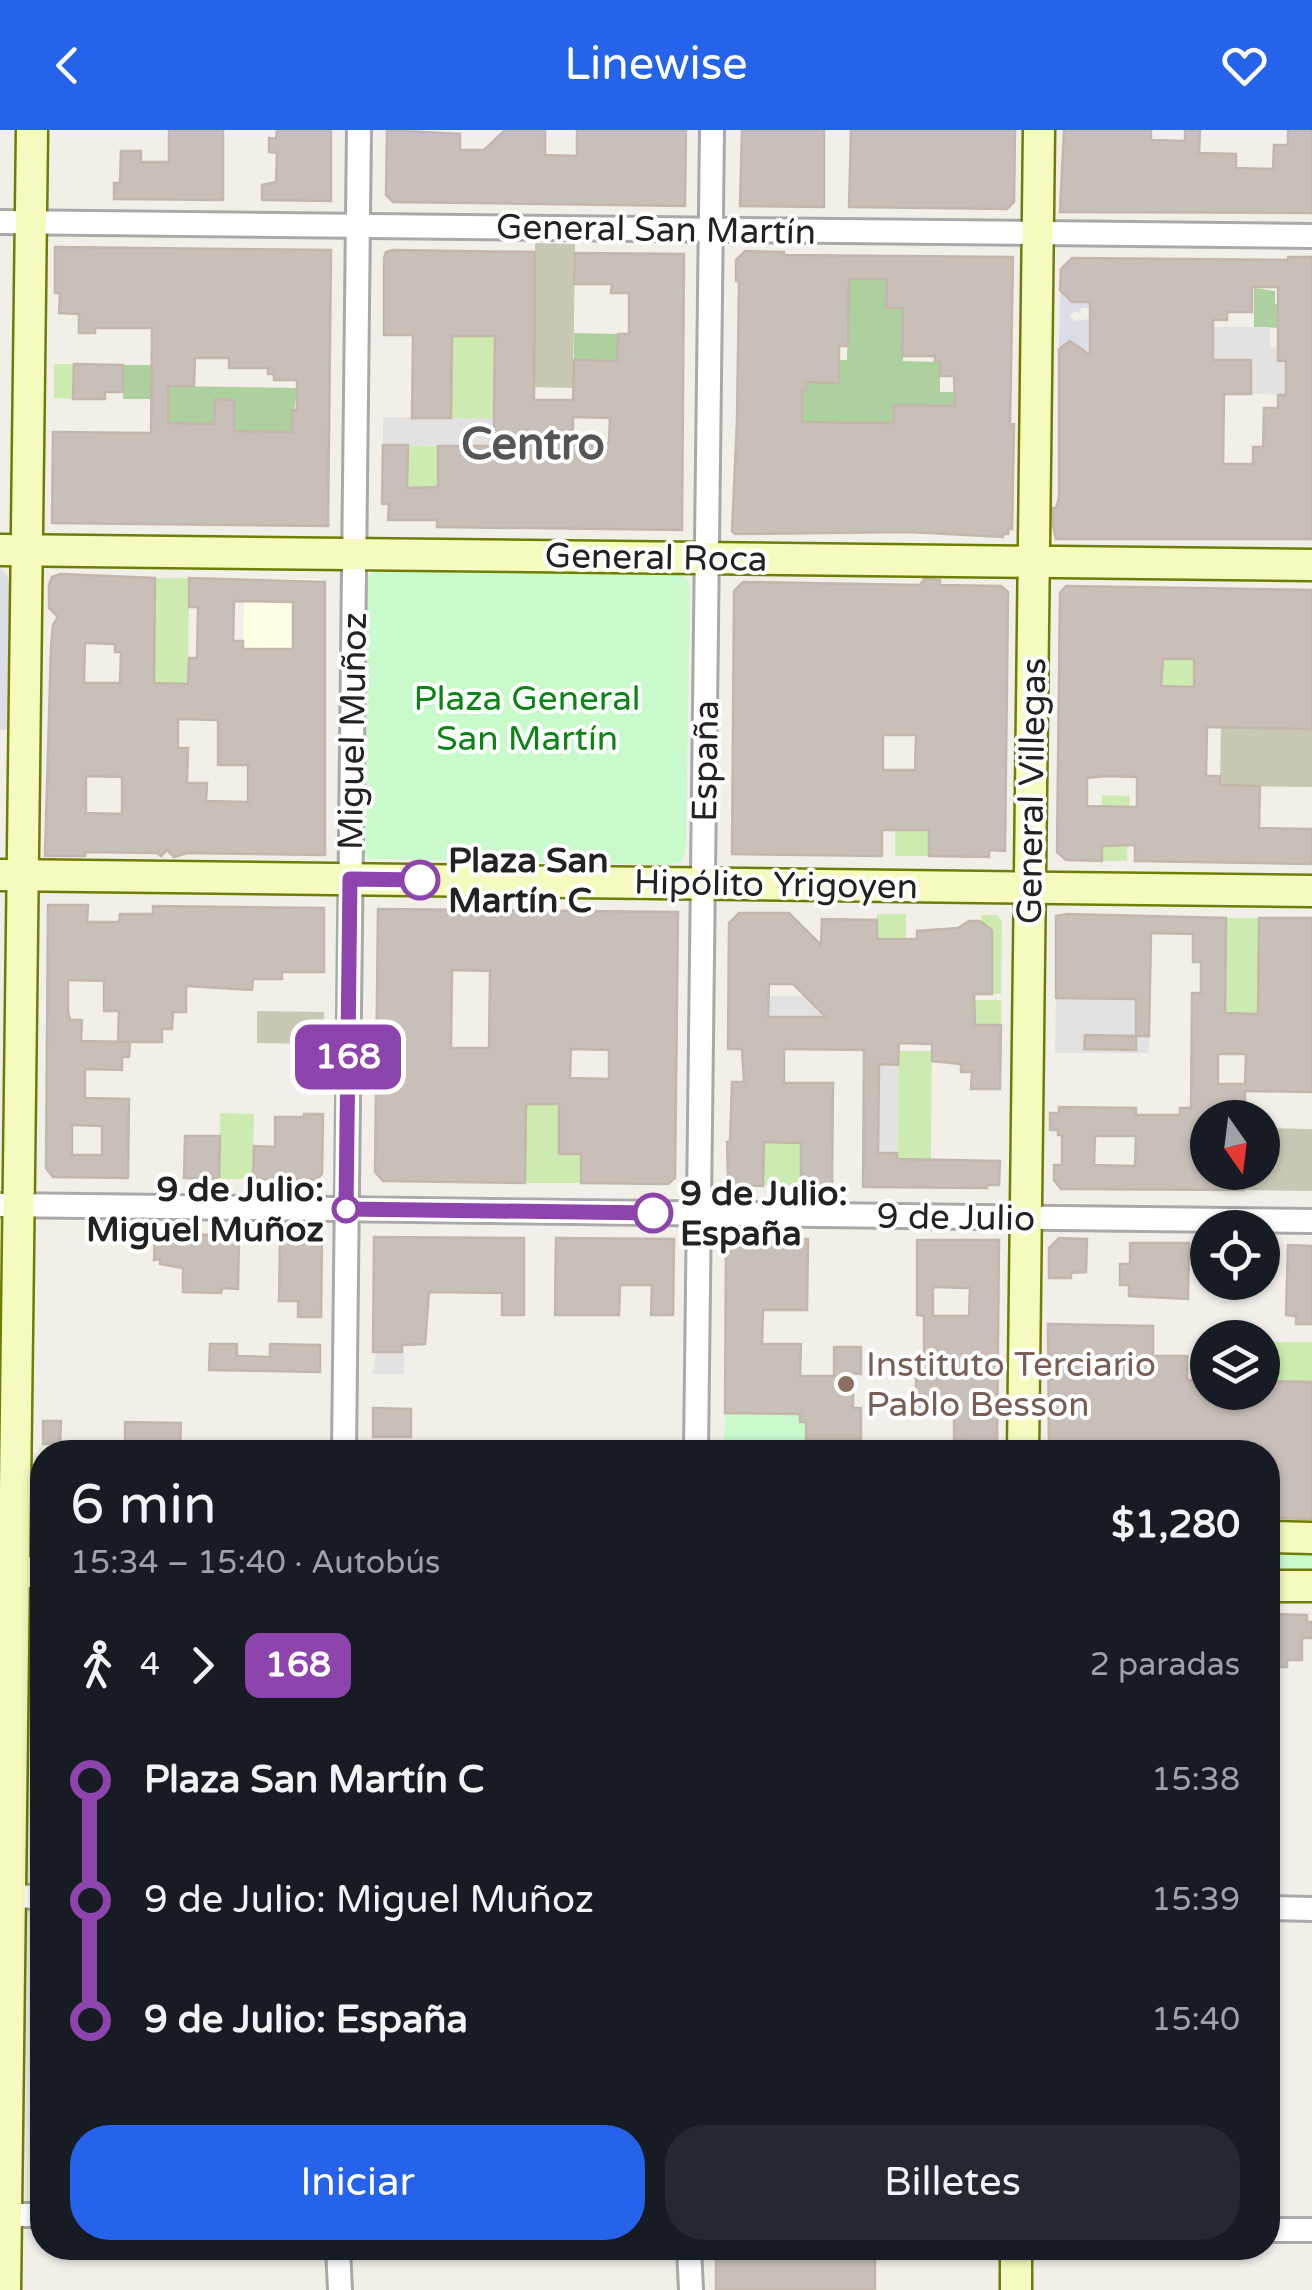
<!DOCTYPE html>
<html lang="es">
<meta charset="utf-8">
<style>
:root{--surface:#171b24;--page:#242831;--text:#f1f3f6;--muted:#9ea1a6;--accent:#2563eb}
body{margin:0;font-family:"Varela Round",sans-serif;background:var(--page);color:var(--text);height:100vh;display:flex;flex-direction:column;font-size:38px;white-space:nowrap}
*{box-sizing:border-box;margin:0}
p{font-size:32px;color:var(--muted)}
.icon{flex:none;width:55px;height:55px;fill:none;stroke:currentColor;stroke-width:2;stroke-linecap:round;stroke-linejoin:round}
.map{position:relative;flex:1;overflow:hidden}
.sheet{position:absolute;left:30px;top:1310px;width:1250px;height:820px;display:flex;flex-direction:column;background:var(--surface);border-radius:40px;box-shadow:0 2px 8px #0004}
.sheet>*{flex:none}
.badge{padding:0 20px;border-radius:15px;font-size:35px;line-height:65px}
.needle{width:65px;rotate:166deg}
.fabs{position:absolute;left:1190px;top:970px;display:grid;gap:20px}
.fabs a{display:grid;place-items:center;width:90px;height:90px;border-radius:50%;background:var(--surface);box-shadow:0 2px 8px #0004;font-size:50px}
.map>.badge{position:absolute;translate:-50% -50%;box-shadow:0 0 0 5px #fff}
.legs{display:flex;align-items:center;gap:15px;height:110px;padding:0 40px;font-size:32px}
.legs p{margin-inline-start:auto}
.headline{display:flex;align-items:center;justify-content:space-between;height:170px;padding:0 40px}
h1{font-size:55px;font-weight:600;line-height:75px}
.button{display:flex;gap:20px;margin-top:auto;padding:20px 40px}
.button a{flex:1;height:115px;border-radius:40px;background:var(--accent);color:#fff;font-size:40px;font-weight:600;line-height:115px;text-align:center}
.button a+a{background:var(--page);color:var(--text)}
ul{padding:0 40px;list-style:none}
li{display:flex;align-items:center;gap:35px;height:120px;font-size:38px}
li i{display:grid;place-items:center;width:15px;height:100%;margin:0 12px;background:currentColor}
li i::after{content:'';width:25px;height:25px;margin:-12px;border:8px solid;border-radius:50%;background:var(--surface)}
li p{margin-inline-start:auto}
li:first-child i{background:linear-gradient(#0000 50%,currentColor 0)}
li:last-child i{background:linear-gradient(currentColor 50%,#0000 0)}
header{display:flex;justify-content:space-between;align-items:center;height:130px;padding:0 40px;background:var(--accent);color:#fff;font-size:45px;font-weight:600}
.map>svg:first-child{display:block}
</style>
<header><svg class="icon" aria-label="back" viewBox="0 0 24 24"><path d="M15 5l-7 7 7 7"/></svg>Linewise<svg class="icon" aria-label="heart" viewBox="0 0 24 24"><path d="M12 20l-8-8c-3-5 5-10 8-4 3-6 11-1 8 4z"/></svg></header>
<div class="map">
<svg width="1312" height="2160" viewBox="0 0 1312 2160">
<rect width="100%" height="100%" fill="#f2efe9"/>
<path fill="#ffffe5" d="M244 449H318L326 453 325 646 248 645 249 579 243 578Z"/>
<g fill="#c7c7b4">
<path d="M535 113 575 114 573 258 534 257Z"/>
<path d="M1221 597 1312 599V657L1220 656Z"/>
<path d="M257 881 324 882 323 914 257 913Z"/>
<path d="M1263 998 1312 999V1061L1244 1060V1043L1262 1042Z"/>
</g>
<g fill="#cdebb0">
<path d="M452 206H495L494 289 451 288Z"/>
<path d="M54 234H74L73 269 54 268Z"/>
<path d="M408 315 438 316V367L407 358Z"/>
<path d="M155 448H189L188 554 154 553V526L121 525V481L154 503Z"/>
<path d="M1194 498V557L1131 556Z"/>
<path d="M896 655 929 679V726H895Z"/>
<path d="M1102 665 1130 666 1127 731H1102Z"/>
<path d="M877 784H906V825L898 809H866V799H877Z"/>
<path d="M981 785H997L1002 791 1001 864H992V804L988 803V796L982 794Z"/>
<path d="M1226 788H1259L1258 884 1225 883Z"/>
<path d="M949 870H1001V895L948 894Z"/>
<path d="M899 921H932L931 1030 897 1057Z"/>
<path d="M526 974H559V1023L581 1024V1053H525Z"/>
<path d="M220 983 254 984 253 1049H219Z"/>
<path d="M764 1013H801V1056L763 1055Z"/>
<path d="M1263 1212H1312V1252L1263 1251Z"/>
</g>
<g fill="#add19e">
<path d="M849 142 887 149 886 178H903V231L940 232V262H955V276L894 275V293L802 292V261L806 252 838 253 834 230H847Z"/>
<path d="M1254 158 1275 161V174L1280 175V198L1254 197Z"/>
<path d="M574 203 618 204V218L640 231 574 230Z"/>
<path d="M123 235H152L151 269H123Z"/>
<path d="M168 256 297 258 292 302 234 301V270L215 269 214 314 209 294H193L168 309Z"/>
</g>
<g fill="#c8facc">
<path d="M379 440 678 444 687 448 690 457 686 718 682 732 668 735 367 729 363 719 368 449 372 442Z"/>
<path d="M725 1283 800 1284V1292H806V1314H724Z"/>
<rect x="1268" y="1417" width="44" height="30"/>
</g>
<g fill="#e2e2e2">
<path d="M1198 197H1270V217L1312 218V265L1251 264V230H1198Z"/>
<path d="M383 287 545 289 544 353 493 316 383 315Z"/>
<path d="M1056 854 1150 855 1149 923H1055Z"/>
<path d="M728 865 865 867 899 921 897 1024 863 1023 864 921 848 920 849 888 728 886Z"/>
<path d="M376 1222H404V1244H373Z"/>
</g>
<g fill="#dddde8">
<path d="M1060 160 1072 172H1091L1090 178H1081L1080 183 1075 181 1069 185 1074 191 1090 189V220L1059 219Z"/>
<path d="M0 438 7 444 9 455 7 600H0Z"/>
</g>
<g fill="#c7bfb8" stroke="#c4b6ab" stroke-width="2.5" fill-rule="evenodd">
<path d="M169 0H223V70L114 69V53H120L121 21H141V32H169Z"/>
<path d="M277 0H331V71L262 70V55L276 52 277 23 269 22V8L276 9Z"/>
<path d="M387 0 460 4V20H484L505 0H545V25L577 26V0H686L685 76 393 72 386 65Z"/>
<path d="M742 0 824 1V77L740 76Z"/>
<path d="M851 0H1015L1014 72 1007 79 849 77Z"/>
<path d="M1064 0H1151V10L1185 11V0H1200L1199 23 1236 24V38L1273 39 1274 15H1288V0H1312V83L1060 82Z"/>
<path d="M55 117 331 120 328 396 52 393 53 302 151 303 152 198H95V203H79V184L59 183 60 163H55ZM195 228H229V238H268V244H274V250H297V280H292V302L234 301V270L215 269 214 294 168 293V256H194Z"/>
<path d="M393 120 535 122 534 270H573L574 230 617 231 618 204H629V163H611L612 154H574L575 123 684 124 682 400 437 397V390H388L389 374H382L383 315H408L407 358 438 357V316H494V277L495 206H452L451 288H412L413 205H384V128L386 122ZM573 287 610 288 609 313 573 315Z"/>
<path d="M745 121 784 122V125L1013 127 1010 295 1014 294 1012 399 1009 398 1008 404H1003V407L909 402 735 404 732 401 737 291 739 151H736V130ZM849 149H887L886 178H903L902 226H935V231L940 232V246H954L955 276 894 275V293L802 292V261H806V252L839 253V216H848Z"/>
<path d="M1288 127H1312V409H1056L1053 395V378H1056L1059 368V219L1070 211 1090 225V172H1072L1060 160 1061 139 1072 128 1288 130ZM1252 157H1278V231H1286V265H1278V278H1264L1263 317H1253V334H1223L1224 264H1251V230H1213V190H1227V182H1252Z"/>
<path d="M74 234 123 235V262H105V269H73Z"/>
<path d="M60 444 155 448 154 553 188 554 189 528H197L198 477H189V448L325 452V725L187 723 174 727 167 720 161 726 157 723 85 722V726H45L51 516 53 495 58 487 49 478V455L52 447ZM234 471 293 472V519H243V511H233ZM85 513 115 514V522H121L120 553H84ZM178 589 218 590V635H248V672L206 671 207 653H187L188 618H178ZM86 646 122 647V684L86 683Z"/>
<path d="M924 449 940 450V455L1001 456 1008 462 1005 721 989 720V727L929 726V700H882V726L732 724 734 461 743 452 920 455ZM883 605H916L915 640H883Z"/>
<path d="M1066 456 1312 460V599L1207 597 1206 646H1220V655L1260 656 1259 698 1312 699V734L1135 731V715L1102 716V731L1066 730 1057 722 1060 463ZM1163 529H1194V557L1161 556ZM1106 646 1137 647V677L1087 676V648Z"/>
<path d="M48 775H88L87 792H119L120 784H153V776L324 778V842H282V849H253L252 860 186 856V882H173L172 899H162V912H118L119 881H104V851L68 850V881L70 890H82L81 911 130 912 129 927H122V940L85 939V968L129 969 128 1048 53 1047 46 1038ZM72 995 102 996V1025H72Z"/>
<path d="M378 779 678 782 675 1048 668 1054 581 1053V1024H559V974H526L525 1053 383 1051 375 1042ZM452 840 490 841 489 918H451ZM571 919 609 920V949L570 948Z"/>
<path d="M739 783H789L821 815 822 789 877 790V809H917V801L958 798 969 791H980L992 800V864H974L975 895H1001L1000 959H971L972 942H961V934L932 931V914L899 913 898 935 879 934 878 1023H897V1029L1000 1031 999 1055H987V1058L863 1057 864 920 784 919V953H833L832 1056H801V1013L764 1012 763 1056 732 1055 728 1051 727 1012H730L732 952H744L742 919H728L729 793ZM769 854H793L826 887H768Z"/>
<path d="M1067 784 1226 788 1225 883 1258 884 1259 788H1312V962L1245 961V988H1208V1042H1244V1060L1061 1059 1054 1050V1035H1062V1005H1058V1000H1050V983H1059V977L1136 978V985H1180V978H1191L1192 863H1201V832H1193V804L1151 803 1149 906H1136V869L1056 868V786ZM1218 924H1246L1245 954H1218ZM1095 1006H1136L1135 1036 1094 1035Z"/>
<path d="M1085 905 1136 906V920L1084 919Z"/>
<path d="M304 984H323L322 1044 316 1050 253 1049 254 1016 275 1017V987H304Z"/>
<path d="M185 1006H220L219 1049 184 1048Z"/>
<path d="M155 1104 239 1105 238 1159 222 1158 221 1163 183 1162V1138L160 1134V1129L154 1130Z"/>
<path d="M280 1106H322L321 1187H298V1171H279Z"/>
<path d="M374 1107 524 1108V1185H502V1163L429 1162 425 1214 402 1215V1222H373Z"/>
<path d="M556 1108 674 1109 673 1185H651L652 1155H620L619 1185H555Z"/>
<path d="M1059 1108 1087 1109 1086 1142 1071 1143V1148H1049V1118Z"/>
<path d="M726 1109H808L807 1180H763L762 1214H801L800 1246H834V1217H861V1244L853 1243V1278H861V1309H806V1292H800V1284L725 1283Z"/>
<path d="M917 1110H999L997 1311 954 1310V1286L916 1285V1240H924V1186L917 1185ZM933 1157 970 1158 969 1186H933Z"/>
<path d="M1130 1113H1189L1188 1169 1129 1166V1155H1120V1134H1130Z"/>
<path d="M1288 1115 1312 1116V1194H1296V1186L1286 1185Z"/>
<path d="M1048 1194 1153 1196V1226H1187V1250H1208V1262H1262V1251L1312 1252V1389L1268 1388V1322H1049Z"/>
<path d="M210 1214H237V1226L270 1227V1214L320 1215V1242L209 1240Z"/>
<path d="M373 1278 411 1279V1307H373Z"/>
<path d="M43 1291H61L60 1314H43Z"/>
<path d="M125 1292 181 1293 180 1321H160V1312H125Z"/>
<path d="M1268 1484 1307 1485V1492H1312V1508H1302V1530H1287V1537H1268Z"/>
<path d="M723 2119 875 2125V2160H716V2128Z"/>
</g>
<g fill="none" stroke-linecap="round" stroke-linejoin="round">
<defs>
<g id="street">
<path d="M0 92 1312 106"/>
<path d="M0 1075 1312 1091"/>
<path d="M344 1322 359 0"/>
<path d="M696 1322 712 0"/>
<path d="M0 1766 42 1767"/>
<path d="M1268 1778 1312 1779"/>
<path d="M0 2085H42"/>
<path d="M1268 2100H1312"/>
<path d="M338 2118 340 2160"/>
<path d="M689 2118 691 2160"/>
</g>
<g id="secondary">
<path d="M0 420 1312 435"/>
<path d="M0 745 1312 761"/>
<path d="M1023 1322 1039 0"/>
<path d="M1268 1407 1312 1408"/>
<path d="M0 1442H42"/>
<path d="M1268 1456H1312"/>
<path d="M5 2160 32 0"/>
<path d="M1016 2160V2118"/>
</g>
</defs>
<use href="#street" stroke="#a9a9a9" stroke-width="28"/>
<use href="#secondary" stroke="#707d05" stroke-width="35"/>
<use href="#street" stroke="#fff" stroke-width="22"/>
<use href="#secondary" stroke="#f7fabf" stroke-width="30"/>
</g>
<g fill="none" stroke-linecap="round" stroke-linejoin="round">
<defs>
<path id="line-1" d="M420 750 350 749 346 1079 653 1083"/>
</defs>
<use href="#line-1" stroke="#fff" stroke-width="22"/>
<use href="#line-1" stroke="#8e44ad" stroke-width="15"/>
</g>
<g fill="#fff" stroke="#8e44ad" stroke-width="5">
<circle cx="420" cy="750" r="18"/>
<circle cx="346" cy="1079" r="12"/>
<circle cx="653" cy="1083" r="18"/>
</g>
<circle fill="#8d6e63" stroke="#fff" stroke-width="4" cx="846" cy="1254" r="10"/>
<g text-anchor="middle" stroke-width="8" stroke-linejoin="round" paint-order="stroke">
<g font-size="35" fill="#222" stroke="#fff">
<text transform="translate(656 99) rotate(1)" y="12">General San Martín</text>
<text transform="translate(656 427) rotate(1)" y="12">General Roca</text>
<text transform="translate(352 601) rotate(-89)" y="12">Miguel Muñoz</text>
<text transform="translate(705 631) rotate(-89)" y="12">España</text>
<text transform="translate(1031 661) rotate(-89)" y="12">General Villegas</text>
<text transform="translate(776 754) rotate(1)" y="12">Hipólito Yrigoyen</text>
<text transform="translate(956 1087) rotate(1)" y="12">9 de Julio</text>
</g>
<g font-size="35" fill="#0c8416" stroke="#fff">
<text x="527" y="580">Plaza General<tspan x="527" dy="40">San Martín</tspan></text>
</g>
<g font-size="35" font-weight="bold" fill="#222" stroke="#fff" text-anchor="start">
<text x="448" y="742">Plaza San<tspan x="448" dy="40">Martín C</tspan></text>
<text x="324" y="1071" text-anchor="end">9 de Julio:<tspan x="324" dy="40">Miguel Muñoz</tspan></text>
<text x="680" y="1075">9 de Julio:<tspan x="680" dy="40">España</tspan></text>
</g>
<g font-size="35" fill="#785e54" stroke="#fff" text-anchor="start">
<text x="866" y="1246">Instituto Terciario<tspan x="866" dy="40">Pablo Besson</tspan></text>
</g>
<g font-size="45" font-weight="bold" fill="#555" stroke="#fff">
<text x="533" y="329">Centro</text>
</g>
</g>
</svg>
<div class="fabs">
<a><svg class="needle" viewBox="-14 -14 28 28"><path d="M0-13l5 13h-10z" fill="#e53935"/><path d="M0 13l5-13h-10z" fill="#9ea1a6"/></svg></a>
<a><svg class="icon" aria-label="locate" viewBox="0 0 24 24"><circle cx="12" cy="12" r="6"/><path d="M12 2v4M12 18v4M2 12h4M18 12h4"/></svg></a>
<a><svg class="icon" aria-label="layers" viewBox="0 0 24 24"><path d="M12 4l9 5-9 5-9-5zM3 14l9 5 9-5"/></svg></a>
</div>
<b class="badge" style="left:348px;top:927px;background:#8e44ad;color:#fff">168</b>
<section class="sheet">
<div class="headline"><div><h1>6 min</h1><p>15:34 – 15:40 · Autobús</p></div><b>$1,280</b></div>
<div class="legs"><svg class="icon" aria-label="walk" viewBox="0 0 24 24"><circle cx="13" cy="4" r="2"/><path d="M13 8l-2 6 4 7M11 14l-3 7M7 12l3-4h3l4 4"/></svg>4<svg class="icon" aria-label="forward" viewBox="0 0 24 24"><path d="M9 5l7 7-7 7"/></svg><b class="badge" style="background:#8e44ad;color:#fff">168</b><p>2 paradas</p></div>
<ul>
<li><i style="color:#8e44ad"></i><b>Plaza San Martín C</b><p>15:38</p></li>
<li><i style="color:#8e44ad"></i><span>9 de Julio: Miguel Muñoz</span><p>15:39</p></li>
<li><i style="color:#8e44ad"></i><b>9 de Julio: España</b><p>15:40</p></li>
</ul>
<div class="button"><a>Iniciar</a><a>Billetes</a></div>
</section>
</div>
